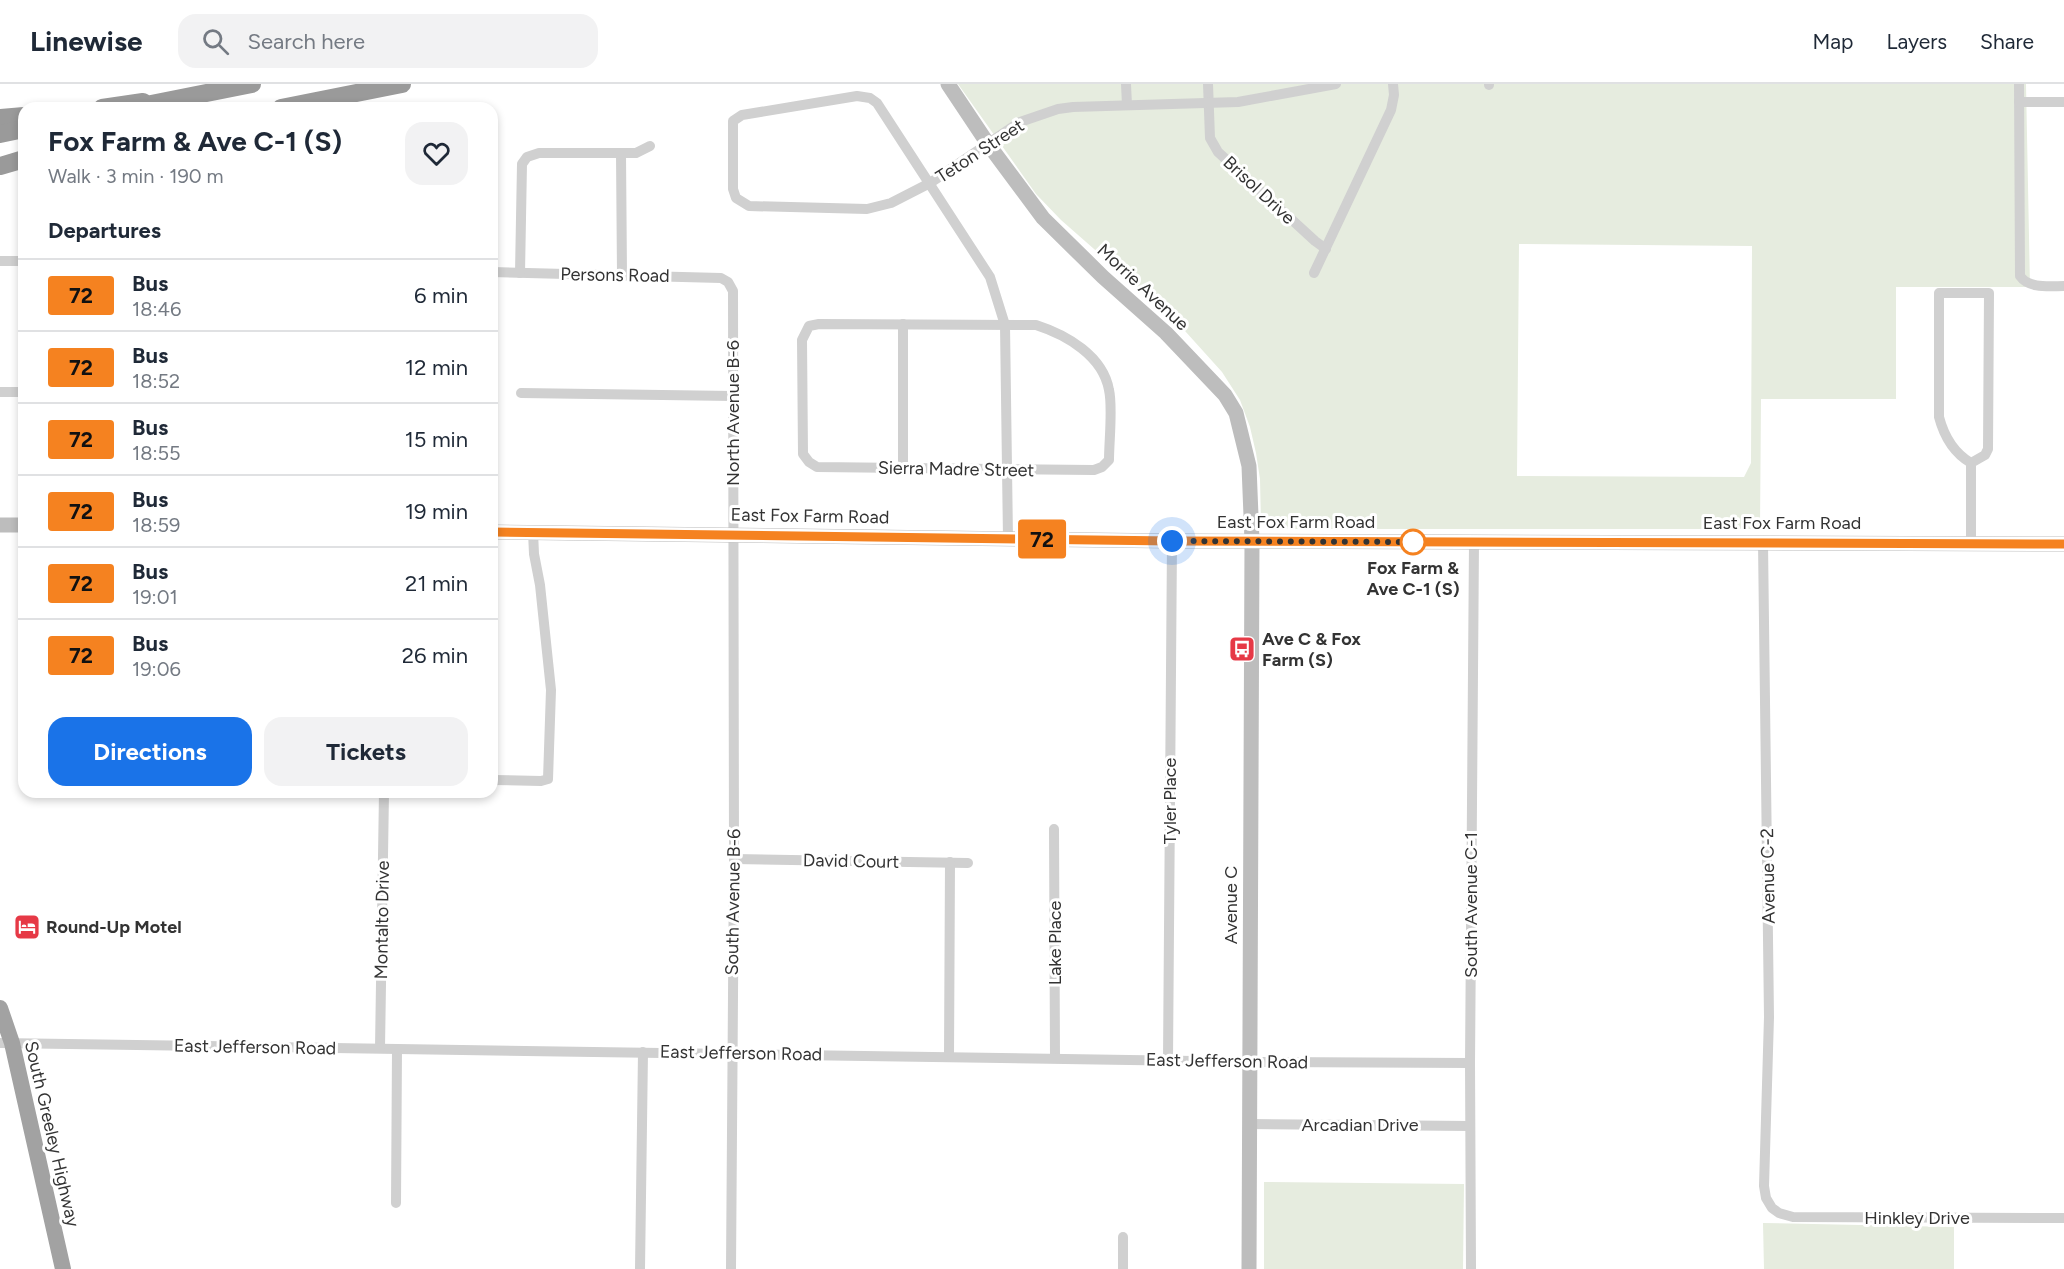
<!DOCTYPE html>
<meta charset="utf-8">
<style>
:root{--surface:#fff;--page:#f2f2f3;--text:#1f2937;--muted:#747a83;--line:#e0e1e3;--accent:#1a73e8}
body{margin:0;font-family:Figtree,sans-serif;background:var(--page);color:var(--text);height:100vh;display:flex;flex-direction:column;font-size:22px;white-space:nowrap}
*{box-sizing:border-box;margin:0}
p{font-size:20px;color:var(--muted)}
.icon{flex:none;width:33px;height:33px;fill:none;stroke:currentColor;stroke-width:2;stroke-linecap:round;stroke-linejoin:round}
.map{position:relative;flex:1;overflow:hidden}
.panel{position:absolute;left:18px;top:18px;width:480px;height:696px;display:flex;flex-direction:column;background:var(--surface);border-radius:18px;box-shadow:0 3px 9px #0003}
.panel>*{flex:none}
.badge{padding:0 12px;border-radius:4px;font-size:21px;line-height:39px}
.you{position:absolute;width:30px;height:30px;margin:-15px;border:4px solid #fff;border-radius:50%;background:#1a73e8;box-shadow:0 0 0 9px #1a73e833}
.map>.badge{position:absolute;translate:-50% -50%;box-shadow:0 0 0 3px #fff}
h2{padding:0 30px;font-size:22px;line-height:54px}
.round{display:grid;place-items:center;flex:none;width:63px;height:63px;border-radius:18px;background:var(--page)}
.head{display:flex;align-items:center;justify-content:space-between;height:102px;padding:0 30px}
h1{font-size:28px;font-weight:700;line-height:45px}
.action{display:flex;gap:12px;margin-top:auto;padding:12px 30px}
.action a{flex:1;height:69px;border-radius:18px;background:var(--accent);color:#fff;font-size:24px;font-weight:700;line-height:69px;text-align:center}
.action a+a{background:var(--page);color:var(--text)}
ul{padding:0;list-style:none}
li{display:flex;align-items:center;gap:18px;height:72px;padding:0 30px;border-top:2px solid var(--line)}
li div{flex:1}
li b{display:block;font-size:22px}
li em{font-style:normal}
li .badge{min-width:66px;font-weight:700;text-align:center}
header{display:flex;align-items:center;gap:36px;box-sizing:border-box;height:84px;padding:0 30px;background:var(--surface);border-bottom:2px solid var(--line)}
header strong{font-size:28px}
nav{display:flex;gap:33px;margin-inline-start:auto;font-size:21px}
.search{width:420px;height:54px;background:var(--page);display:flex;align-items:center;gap:15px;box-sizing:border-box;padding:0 21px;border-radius:18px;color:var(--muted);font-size:22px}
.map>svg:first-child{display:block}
</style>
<header>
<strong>Linewise</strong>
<div class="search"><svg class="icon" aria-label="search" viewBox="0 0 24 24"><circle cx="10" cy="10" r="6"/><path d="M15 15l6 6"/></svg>Search here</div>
<nav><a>Map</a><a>Layers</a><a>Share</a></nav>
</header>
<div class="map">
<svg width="2064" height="1185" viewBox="0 0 2064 1185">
<rect width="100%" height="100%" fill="#fff"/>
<g fill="#e6ecdf" fill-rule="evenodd">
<path d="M958 0H2026L2030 203H1896V315H1761L1760 445H1274L1261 440 1260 395 1256 369 1250 343 1240 316 1222 288 1176 237 1061 136 1036 110ZM1519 160 1752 162 1751 379 1744 393 1517 392Z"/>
<path d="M1264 1098 1464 1100 1463 1185H1264Z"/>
<path d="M1763 1139 1954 1143V1185H1764Z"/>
</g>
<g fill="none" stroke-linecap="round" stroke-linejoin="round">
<g stroke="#d0d0d0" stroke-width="10">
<path d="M1126 0 1127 21"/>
<path d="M1208 0 1210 54 1218 68 1315 157 1326 165"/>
<path d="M2019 0 2020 192C2029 205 2050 202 2064 202"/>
<path d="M1489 1V0"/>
<path d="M2019 18H2064"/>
<path d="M621 70 622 191"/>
<path d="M0 177H24"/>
<path d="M492 188 721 194 728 198 733 207 734 775 731 1185"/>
<path d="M520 189 522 80 527 73 539 69H636L650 62"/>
<path d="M1314 189 1391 26 1394 11 1393 0"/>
<path d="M819 240 1036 241C1067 251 1103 272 1109 306 1113 323 1109 357 1109 376L1102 383 1094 386 817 383 809 378 803 370 802 256 809 242Z"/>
<path d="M903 240V384"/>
<path d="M0 308H24"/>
<path d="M521 309 733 312"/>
<path d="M1008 455 1005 241 990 193 877 19 870 14 857 12 742 31 733 37V105L736 114 749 122 867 125 891 119 930 99 1020 38 1058 25 1073 23 1238 18 1336 0"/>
<path d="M1763 459 1769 933 1764 1102 1766 1114 1772 1124 1779 1129 1793 1133 2064 1134"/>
<path d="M1971 460V379L1985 371 1988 365 1989 209H1939V333C1944 352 1954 369 1971 379"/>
<path d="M492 696 541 697 548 695 551 606 540 501 534 470 533 448"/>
<path d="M1054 745 1055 974"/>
<path d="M734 775 968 779"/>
<path d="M0 959 1259 978 1470 979"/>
<path d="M380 964 384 708"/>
<path d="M949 973 950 778"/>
<path d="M1168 976 1172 457"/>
<path d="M1249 1040 1470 1042"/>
<path d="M396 1119 397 965"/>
<path d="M640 1185 643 968"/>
<path d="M1123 1185V1153"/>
<path d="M1471 1185 1470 979 1474 458"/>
</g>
<g stroke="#bdbdbd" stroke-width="15">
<path d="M948 0 988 60 1043 134 1103 193 1166 249 1225 311 1236 329 1249 382 1252 457 1249 1185"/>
<path d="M0 441H24"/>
<path d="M492 448 1172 457 2064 460"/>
</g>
<path stroke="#a2a2a2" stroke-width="16" d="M0 924 12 959 63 1185"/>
<g stroke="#9a9a9a" stroke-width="18">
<path d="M102 24 143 18"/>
<path d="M131 24 252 0"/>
<path d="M281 24 402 0"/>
<path d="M0 34 24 32"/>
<path d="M0 50 24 45"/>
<path d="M0 82 24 75"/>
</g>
</g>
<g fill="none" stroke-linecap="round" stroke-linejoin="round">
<defs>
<path id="line" d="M492 448 1172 457 2064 460"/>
</defs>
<use href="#line" stroke="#fff" stroke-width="14"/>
<use href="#line" stroke="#f58220" stroke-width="9"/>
<path stroke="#333" stroke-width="6" stroke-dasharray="0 10.8" d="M1172 457 1413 458"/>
</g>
<defs>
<symbol id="bus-square" viewBox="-11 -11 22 22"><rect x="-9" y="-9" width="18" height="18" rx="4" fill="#e63946" stroke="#fff"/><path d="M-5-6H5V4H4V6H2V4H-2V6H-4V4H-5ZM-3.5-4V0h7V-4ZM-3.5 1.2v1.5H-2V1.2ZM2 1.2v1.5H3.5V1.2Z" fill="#fff"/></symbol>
<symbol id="hotel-square" viewBox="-11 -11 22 22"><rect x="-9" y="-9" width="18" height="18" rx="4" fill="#e63946" stroke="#fff"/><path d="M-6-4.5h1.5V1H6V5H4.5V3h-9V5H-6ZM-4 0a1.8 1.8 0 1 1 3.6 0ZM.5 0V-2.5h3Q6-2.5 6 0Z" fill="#fff"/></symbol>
</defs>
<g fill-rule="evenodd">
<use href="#bus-square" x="1227" y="550" width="30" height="30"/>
<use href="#hotel-square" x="12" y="828" width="30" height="30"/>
</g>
<circle fill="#fff" stroke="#f58220" stroke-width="3" cx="1413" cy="458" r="12"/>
<g text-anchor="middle" stroke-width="6" stroke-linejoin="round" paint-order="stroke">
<g font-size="18" fill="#333" stroke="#fff">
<text transform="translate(980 67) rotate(-33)" y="6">Teton Street</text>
<text transform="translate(1259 106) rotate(43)" y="6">Brisol Drive</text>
<text transform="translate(615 191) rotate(1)" y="6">Persons Road</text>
<text transform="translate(1143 203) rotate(43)" y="6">Morrie Avenue</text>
<text transform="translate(733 329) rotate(-90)" y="6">North Avenue B-6</text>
<text transform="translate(956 385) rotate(1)" y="6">Sierra Madre Street</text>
<text transform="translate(810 432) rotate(1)" y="6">East Fox Farm Road</text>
<text x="1296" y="444">East Fox Farm Road</text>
<text x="1782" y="445">East Fox Farm Road</text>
<text transform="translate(1170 717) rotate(-90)" y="6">Tyler Place</text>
<text transform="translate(851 777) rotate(1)" y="6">David Court</text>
<text transform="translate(1768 792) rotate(-91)" y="6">Avenue C-2</text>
<text transform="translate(733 818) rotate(-89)" y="6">South Avenue B-6</text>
<text transform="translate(1231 821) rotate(-90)" y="6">Avenue C</text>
<text transform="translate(1471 821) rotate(-90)" y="6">South Avenue C-1</text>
<text transform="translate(382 836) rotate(-89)" y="6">Montalto Drive</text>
<text transform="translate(1055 859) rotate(-90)" y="6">Lake Place</text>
<text transform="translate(255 963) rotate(1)" y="6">East Jefferson Road</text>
<text transform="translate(741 969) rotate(1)" y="6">East Jefferson Road</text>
<text transform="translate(1227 977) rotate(1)" y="6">East Jefferson Road</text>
<text x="1360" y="1047">Arcadian Drive</text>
<text transform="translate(52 1050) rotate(77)" y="6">South Greeley Highway</text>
<text x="1917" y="1140">Hinkley Drive</text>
</g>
<g font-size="18" font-weight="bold" fill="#333" stroke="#fff">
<text x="1413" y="490">Fox Farm &amp;<tspan x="1413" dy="21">Ave C-1 (S)</tspan></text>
</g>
<g font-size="18" font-weight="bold" fill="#333" stroke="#fff" text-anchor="start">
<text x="1262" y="561">Ave C &amp; Fox<tspan x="1262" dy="21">Farm (S)</tspan></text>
<text x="46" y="849">Round-Up Motel</text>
</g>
</g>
</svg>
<div class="you" style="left:1172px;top:457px"></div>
<b class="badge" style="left:1042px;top:455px;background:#f58220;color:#111">72</b>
<section class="panel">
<div class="head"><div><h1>Fox Farm &amp; Ave C-1 (S)</h1><p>Walk · 3 min · 190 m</p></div><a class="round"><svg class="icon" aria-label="heart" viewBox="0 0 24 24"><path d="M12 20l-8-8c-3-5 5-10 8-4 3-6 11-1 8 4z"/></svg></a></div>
<h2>Departures</h2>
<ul>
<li><span class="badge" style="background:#f58220;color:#111">72</span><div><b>Bus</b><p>18:46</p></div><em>6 min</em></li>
<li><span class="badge" style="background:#f58220;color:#111">72</span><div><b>Bus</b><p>18:52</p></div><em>12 min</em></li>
<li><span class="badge" style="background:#f58220;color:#111">72</span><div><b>Bus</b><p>18:55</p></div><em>15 min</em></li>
<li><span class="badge" style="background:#f58220;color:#111">72</span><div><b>Bus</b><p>18:59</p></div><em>19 min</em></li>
<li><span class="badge" style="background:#f58220;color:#111">72</span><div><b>Bus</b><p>19:01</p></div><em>21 min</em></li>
<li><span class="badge" style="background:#f58220;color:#111">72</span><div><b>Bus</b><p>19:06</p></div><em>26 min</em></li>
</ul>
<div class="action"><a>Directions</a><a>Tickets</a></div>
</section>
</div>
